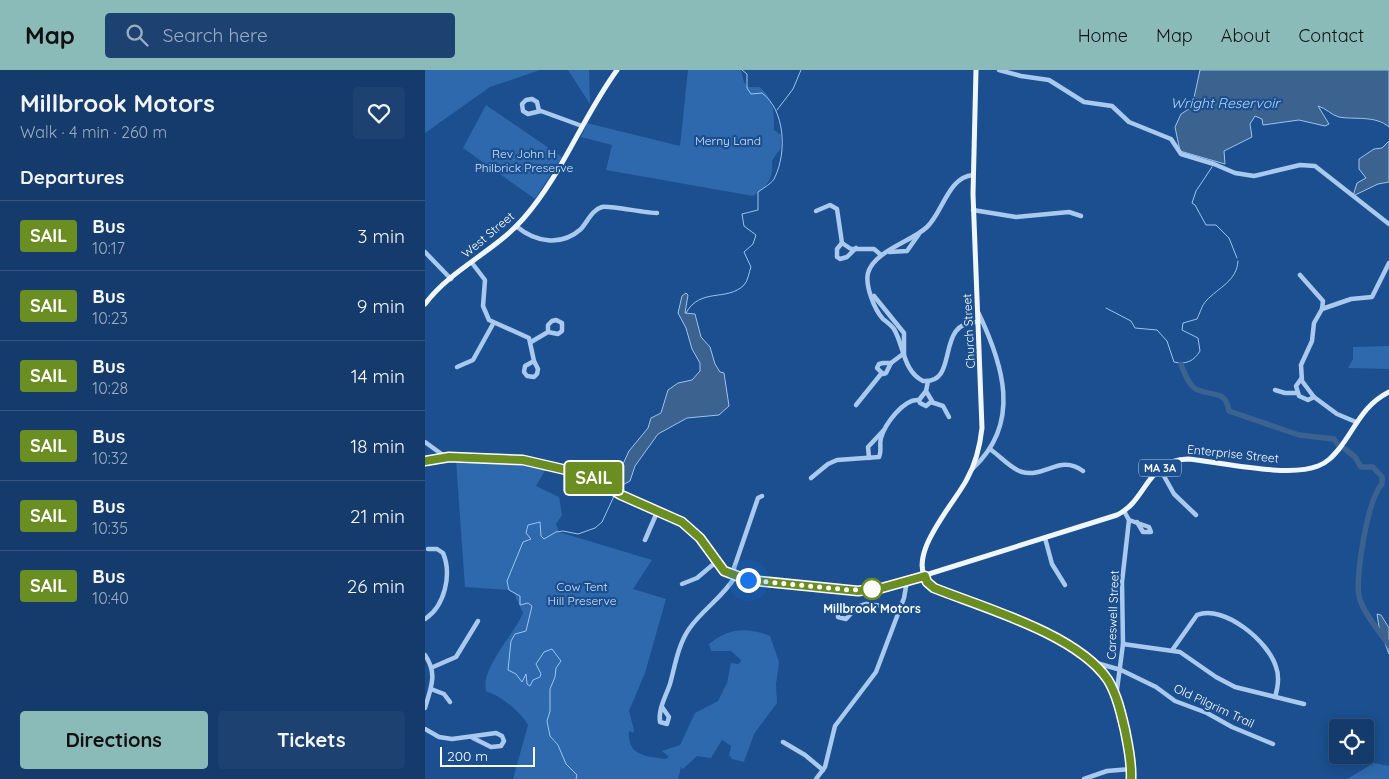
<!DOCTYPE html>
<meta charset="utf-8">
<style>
:root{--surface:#143b6b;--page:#1d4271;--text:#f1f3f6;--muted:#9dadc1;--line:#33557e;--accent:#8bbbb9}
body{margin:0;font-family:Quicksand,sans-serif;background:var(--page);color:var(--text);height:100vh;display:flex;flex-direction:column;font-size:19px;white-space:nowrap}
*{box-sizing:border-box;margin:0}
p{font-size:16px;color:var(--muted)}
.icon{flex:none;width:28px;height:28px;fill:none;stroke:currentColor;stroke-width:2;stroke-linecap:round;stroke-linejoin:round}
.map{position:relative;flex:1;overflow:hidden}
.sheet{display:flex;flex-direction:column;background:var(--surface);width:425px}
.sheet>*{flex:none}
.badge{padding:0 10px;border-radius:4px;font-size:18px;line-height:32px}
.buttons{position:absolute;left:904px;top:649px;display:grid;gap:10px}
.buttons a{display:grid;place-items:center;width:45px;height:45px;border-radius:5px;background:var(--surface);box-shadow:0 2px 12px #0003,0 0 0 1px var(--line);font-size:25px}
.scale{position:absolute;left:15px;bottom:12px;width:95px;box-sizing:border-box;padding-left:5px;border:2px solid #fff;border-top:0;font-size:14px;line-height:18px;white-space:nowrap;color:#fff;-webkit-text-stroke:4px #1b4f8f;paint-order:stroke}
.you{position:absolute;width:25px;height:25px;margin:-12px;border:4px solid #fff;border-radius:50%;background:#1a73e8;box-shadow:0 0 0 8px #1a73e833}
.map>.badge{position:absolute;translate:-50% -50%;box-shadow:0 0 0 2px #fff}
h2{padding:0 20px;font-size:19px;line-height:45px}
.round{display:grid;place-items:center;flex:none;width:52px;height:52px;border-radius:5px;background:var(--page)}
.summary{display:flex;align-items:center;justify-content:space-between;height:85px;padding:0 20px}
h1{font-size:24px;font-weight:800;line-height:38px}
.cta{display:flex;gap:10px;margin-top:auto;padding:10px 20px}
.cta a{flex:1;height:58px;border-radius:5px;background:var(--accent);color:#111;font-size:20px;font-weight:800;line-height:58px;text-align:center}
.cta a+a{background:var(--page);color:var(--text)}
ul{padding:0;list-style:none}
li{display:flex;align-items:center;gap:15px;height:70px;padding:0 20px;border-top:1px solid var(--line)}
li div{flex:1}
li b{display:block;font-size:19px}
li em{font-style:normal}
li .badge{min-width:55px;font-weight:700;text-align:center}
header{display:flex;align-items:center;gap:30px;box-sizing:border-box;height:70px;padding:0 25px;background:var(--accent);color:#111}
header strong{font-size:24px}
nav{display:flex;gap:28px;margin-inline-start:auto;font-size:18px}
.search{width:350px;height:45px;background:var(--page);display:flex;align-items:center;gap:12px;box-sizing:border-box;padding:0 18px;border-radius:5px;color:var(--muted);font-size:19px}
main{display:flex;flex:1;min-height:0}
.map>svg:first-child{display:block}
</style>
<header>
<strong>Map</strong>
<div class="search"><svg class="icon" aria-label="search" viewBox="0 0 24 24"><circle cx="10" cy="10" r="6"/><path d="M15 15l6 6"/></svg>Search here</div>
<nav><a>Home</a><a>Map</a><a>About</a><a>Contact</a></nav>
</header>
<main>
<section class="sheet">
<div class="summary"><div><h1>Millbrook Motors</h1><p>Walk · 4 min · 260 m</p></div><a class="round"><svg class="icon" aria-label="heart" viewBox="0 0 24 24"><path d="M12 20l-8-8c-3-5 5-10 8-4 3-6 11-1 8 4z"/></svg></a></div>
<h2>Departures</h2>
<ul>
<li><span class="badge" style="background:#6b8e23;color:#fff">SAIL</span><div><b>Bus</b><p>10:17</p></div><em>3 min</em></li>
<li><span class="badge" style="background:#6b8e23;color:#fff">SAIL</span><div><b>Bus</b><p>10:23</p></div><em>9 min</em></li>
<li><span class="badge" style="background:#6b8e23;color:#fff">SAIL</span><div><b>Bus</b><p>10:28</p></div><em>14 min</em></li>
<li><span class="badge" style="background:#6b8e23;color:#fff">SAIL</span><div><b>Bus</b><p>10:32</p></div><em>18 min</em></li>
<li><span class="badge" style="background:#6b8e23;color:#fff">SAIL</span><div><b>Bus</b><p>10:35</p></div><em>21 min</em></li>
<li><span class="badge" style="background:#6b8e23;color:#fff">SAIL</span><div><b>Bus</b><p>10:40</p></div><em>26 min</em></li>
</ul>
<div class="cta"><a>Directions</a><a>Tickets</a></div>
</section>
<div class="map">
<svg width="964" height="709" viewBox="0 0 964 709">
<rect width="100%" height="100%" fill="#1b4f8f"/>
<g fill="#2e69ad">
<path d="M0 0H115L65 17 0 63Z"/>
<path d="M143 0H164L165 34Z"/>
<path d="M263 0H316L319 12 323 17H334C349 28 349 42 349 60L356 65C355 86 358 73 347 91 349 108 342 117 328 126L181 100 187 75 156 67 162 53 255 76Z"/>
<path d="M61 35 137 87 110 129 38 78Z"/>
<path d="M964 276V299L923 298 928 289V277Z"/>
<path d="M31 390 94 392 122 397 111 416 134 427 137 445 131 454 134 462 227 490 208 519 241 529 220 603 204 641 209 660 208 663 204 661C202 686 221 686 240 689L244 687 237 681 255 675 270 643 293 631 302 613 306 593 314 594 316 590 306 581H286L284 574C303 558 323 557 345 566L354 592 351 614 352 633 329 664 319 692 307 689 304 685 306 676 297 670 286 688 272 686 258 699 256 697 253 709H88L103 655C97 643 75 625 62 622 52 603 90 563 98 543L89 523 84 520 40 517Z"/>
<path d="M949 693 964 696V709H922Z"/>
</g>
<g fill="#3c6290" stroke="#9cc4f0">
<path d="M775 0H964V57C950 45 930 50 914 47 906 45 901 38 893 36L904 54 900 56 874 50 838 55 837 49 830 46 825 54 827 67 799 81 800 94 755 81 750 57 756 44 767 37Z"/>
<path d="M964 71V112L953 114 928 126 932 113 941 108 934 99V89L949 79 957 78Z"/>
<path d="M261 223 263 225 260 243 270 244 276 267 285 277 290 294 295 302 299 303 304 336 294 345 262 348 233 364 210 396 205 411 192 418 183 413 180 407 198 394 204 381 223 358 226 348 236 343 243 320 253 313 267 310 275 301V293L267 279 261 258 253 243 257 226Z"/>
<path d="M952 544 956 545 964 558V584L954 557Z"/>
</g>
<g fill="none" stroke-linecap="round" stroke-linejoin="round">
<g stroke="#9cc4f0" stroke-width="1">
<path d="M352 40 368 19 376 0"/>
<path d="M787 97 771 121 767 133 770 135 781 155H791L804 168 812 188"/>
<path d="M681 238 706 251 710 258 732 260 742 271 749 292C761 295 769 291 775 281L773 268 757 260 758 253 772 249C775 243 777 235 781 231 794 217 812 211 813 191"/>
<path d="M261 243C275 217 302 232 319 215 323 211 324 202 326 197L319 182 328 174 331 165 319 156 317 144 333 140V122C338 118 348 113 350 107 362 82 360 40 337 23L326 24 322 18V4L317 0"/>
<path d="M151 709 152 705 141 694 133 675 125 666 122 651 125 641V619L130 607 131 598 136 591 127 579 119 582 111 594 116 604 115 607 108 610 105 616 102 614 101 604 97 612 91 604 83 600 86 571 90 564 101 561 107 536 103 533 95 535V526L84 520 82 511 98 472 106 469 101 463 103 455 115 452 116 466 119 469 131 462 138 461 153 464 170 458 177 452 190 424"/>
</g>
<g stroke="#3c6290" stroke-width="5.5">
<path d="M756 294C759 302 764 317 773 320 791 327 800 320 804 341L874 365 909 369 914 376"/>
<path d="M920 379 930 387 936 397H948L957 407V414C943 428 930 506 934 526 937 541 955 563 964 575"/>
</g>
<g stroke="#a9c9ee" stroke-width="4.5">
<path d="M574 0 596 6 624 10 659 32 687 36 704 52 746 69 756 84 789 94 810 103 829 106 875 95 890 96 964 154"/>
<path d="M114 41 112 32 107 29 101 30 97 34 98 41 103 44 116 41 157 56"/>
<path d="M548 105C523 107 518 142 502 157 486 172 449 181 443 203 440 215 449 239 458 249 462 252 466 255 469 259 479 276 478 301 498 311 536 314 508 250 554 252"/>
<path d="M548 140 591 147 644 142 656 146"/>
<path d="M391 141 405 135 412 139 417 173"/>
<path d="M91 156C110 172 136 177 156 159 163 151 167 140 177 137 183 135 220 143 232 143"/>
<path d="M417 173 426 179H449L456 185"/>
<path d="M417 173 412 179V187L415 189 422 187 431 178"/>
<path d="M0 182 26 209"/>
<path d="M464 182 482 181 494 164"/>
<path d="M47 193 60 210 58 236 64 250 104 268 109 291 100 296 99 302 102 306 109 307 112 304 113 299 109 291"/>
<path d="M875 205 898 231 897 239 926 229 947 227 964 193"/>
<path d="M449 226 479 263V285"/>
<path d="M897 239 889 253 887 271 876 295 877 311 889 327 912 344 931 352"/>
<path d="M106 272 123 262V255L127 251 131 250 137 253V261L133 264 123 262"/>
<path d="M458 293H466L461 303 458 304 452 298 454 294Z"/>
<path d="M466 293 478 284"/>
<path d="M32 297 48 290 68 254"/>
<path d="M876 309 871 316 874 326 883 330 889 327"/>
<path d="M850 320 860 323H871"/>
<path d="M501 321 507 331 501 336 495 333 494 330 501 321 503 311"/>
<path d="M506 332 518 336 524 347"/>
<path d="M431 335 456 304"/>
<path d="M0 372 22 388"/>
<path d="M565 379C575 386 586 399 597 402 620 408 635 384 658 401"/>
<path d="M444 388 443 377 458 361"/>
<path d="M548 398C597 353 578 294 553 242"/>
<path d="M735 399 749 424 771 445"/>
<path d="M386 408 403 394 412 390 454 387C457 381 454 374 456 368 460 354 479 328 494 330"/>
<path d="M704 450 724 457 726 462H718L712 452"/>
<path d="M620 468 627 494 640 515"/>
<path d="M220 470 233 440"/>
<path d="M310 507 309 498 333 428 337 426"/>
<path d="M257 514 272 508 291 492"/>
<path d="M431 538H420L413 542V547L421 549 432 537 441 534 476 538"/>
<path d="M0 549C20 536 27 504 18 483L12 479H3"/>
<path d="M698 574 755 582 791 607 810 617 879 634"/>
<path d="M748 579 772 545C799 534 844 572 851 597 855 607 853 617 850 627"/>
<path d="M0 585C13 604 6 617 0 638"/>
<path d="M668 592 696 600 731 617 750 631 782 643 807 657 848 674"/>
<path d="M8 597 31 587 53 551"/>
<path d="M6 619 19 624 25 632"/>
<path d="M691 627 698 574 697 512 704 450 699 441"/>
<path d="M237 637 244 647 242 654 235 652C233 639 241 626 245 614 250 596 253 575 264 559 277 540 298 527 310 507"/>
<path d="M0 659 14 667 27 669 71 663 77 666 79 671 76 676 66 677 48 668"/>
<path d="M358 672 380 685 398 700"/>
<path d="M391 709 400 697 410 656 451 602 479 528 482 511"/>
<path d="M659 709 682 701 706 699"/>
</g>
<g stroke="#f0f6ff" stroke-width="5">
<path d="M551 0 548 124 557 358C555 376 551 393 542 409 529 435 474 491 508 518 559 541 650 561 682 609 692 623 695 640 699 656 703 674 707 691 706 709"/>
<path d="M0 234C26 199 69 182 98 149 137 105 157 48 192 0"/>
<path d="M0 391 24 387 98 390 150 400 168 407 197 425 257 452 275 468 293 495 310 507 423 520 447 519 475 513 692 445C722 431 721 390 763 389 796 392 863 408 893 396 902 393 908 386 914 379 931 357 938 335 964 322"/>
</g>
</g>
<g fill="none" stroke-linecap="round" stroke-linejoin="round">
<defs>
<path id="line" d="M0 391 24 387 98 390 163 405 196 425 257 452 275 468 299 501 323 510 433 521 457 518 500 506 502 512 509 518C559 538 652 564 683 610 692 625 696 643 700 660 703 676 707 692 706 709"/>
</defs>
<use href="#line" stroke="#fff" stroke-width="11"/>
<use href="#line" stroke="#6b8e23" stroke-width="8"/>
<path stroke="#fff" stroke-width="5" stroke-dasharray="0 9" d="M323 510 424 520 447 519"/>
</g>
<circle fill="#fff" stroke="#6b8e23" stroke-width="2.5" cx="447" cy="519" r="10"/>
<g text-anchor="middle" stroke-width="4.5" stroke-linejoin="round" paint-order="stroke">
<rect fill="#1b4f8f" stroke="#bbcadd" stroke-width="1" x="714" y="389.5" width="42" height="17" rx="4"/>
<g font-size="11" font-weight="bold" fill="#fff">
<text x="735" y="402">MA 3A</text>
</g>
<g font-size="12" fill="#cfe3fa" stroke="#1b4f8f">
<text x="303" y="75">Merny Land</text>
<text x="99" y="88">Rev John H<tspan x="99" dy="14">Philbrick Preserve</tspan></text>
<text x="157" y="521">Cow Tent<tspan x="157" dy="14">Hill Preserve</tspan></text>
</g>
<g font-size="12" fill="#fff" stroke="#1b4f8f">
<text transform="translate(63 165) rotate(-40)" y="4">West Street</text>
<text transform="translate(544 261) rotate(-93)" y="4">Church Street</text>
<text transform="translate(808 384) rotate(6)" y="4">Enterprise Street</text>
<text transform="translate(688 545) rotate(-88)" y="4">Careswell Street</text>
<text transform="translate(789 636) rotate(25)" y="4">Old Pilgrim Trail</text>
</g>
<g font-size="12" font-weight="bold" fill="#fff" stroke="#1b4f8f">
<text x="447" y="543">Millbrook Motors</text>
</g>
<g font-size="14" font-style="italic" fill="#b5d3f5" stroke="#1b4f8f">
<text x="800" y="38">Wright Reservoir</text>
</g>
</g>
</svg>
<div class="buttons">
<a><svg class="icon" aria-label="locate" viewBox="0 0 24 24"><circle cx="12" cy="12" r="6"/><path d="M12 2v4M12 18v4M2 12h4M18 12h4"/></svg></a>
</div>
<div class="scale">200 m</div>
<div class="you" style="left:323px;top:510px"></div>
<b class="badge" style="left:169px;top:408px;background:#6b8e23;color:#fff">SAIL</b>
</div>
</main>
